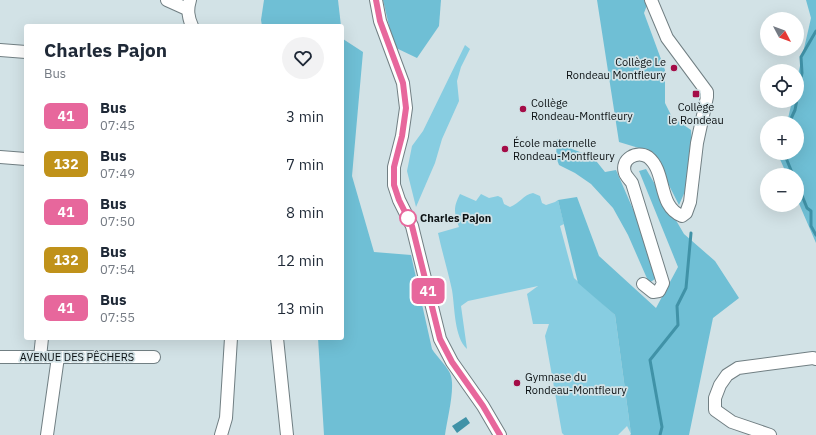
<!DOCTYPE html>
<meta charset="utf-8">
<style>
:root{--surface:#fff;--page:#f2f2f3;--text:#1f2937;--muted:#747a83}
body{margin:0;font-family:"IBM Plex Sans",sans-serif;background:var(--page);color:var(--text);height:100vh;display:flex;flex-direction:column;font-size:15px;white-space:nowrap}
*{box-sizing:border-box;margin:0}
p{font-size:13px;color:var(--muted)}
.icon{flex:none;width:22px;height:22px;fill:none;stroke:currentColor;stroke-width:2;stroke-linecap:round;stroke-linejoin:round}
.map{position:relative;flex:1;overflow:hidden}
.details{position:absolute;left:24px;top:24px;width:320px;height:316px;display:flex;flex-direction:column;background:var(--surface);border-radius:4px;box-shadow:0 4px 16px #0002}
.details>*{flex:none}
.badge{padding:0 8px;border-radius:6px;font-size:14px;line-height:26px}
.needle{width:26px;rotate:131deg}
.tools{position:absolute;left:760px;top:12px;display:grid;gap:8px}
.tools a{display:grid;place-items:center;width:44px;height:44px;border-radius:50%;background:var(--surface);box-shadow:0 4px 16px #0002;font-size:20px}
.map>.badge{position:absolute;translate:-50% -50%;box-shadow:0 0 0 2px #fff}
.round{display:grid;place-items:center;flex:none;width:42px;height:42px;border-radius:21px;background:var(--page)}
.headline{display:flex;align-items:center;justify-content:space-between;height:68px;padding:0 20px}
h1{font-size:19px;font-weight:800;line-height:30px}
ul{padding:0;list-style:none}
li{display:flex;align-items:center;gap:12px;height:48px;padding:0 20px}
li div{flex:1}
li b{display:block;font-size:15px}
li em{font-style:normal}
li .badge{min-width:44px;font-weight:700;text-align:center}
.map>svg:first-child{display:block}
</style>
<div class="map">
<svg width="816" height="435" viewBox="0 0 816 435">
<rect width="100%" height="100%" fill="#d2e2e6"/>
<g fill="#87cde1">
<path d="M465 45 470 49 461 67 457 81 459 101 442 139 435 163 416 207 407 171 412 146 423 131Z"/>
<path d="M533 193 540 196 542 203 546 205 555 202 558 200 564 224 560 226 574 278 615 315 631 434 627 426 618 435H564L562 433 545 336 549 324H533L527 294 538 286 468 301 461 306 467 349C454 337 455 308 452 290 448 271 442 252 438 233L459 227C454 212 453 208 460 194L476 201 481 194 489 198 498 196 502 198 504 204 510 207C519 204 523 195 533 193Z"/>
</g>
<g fill="#6fbfd5">
<path d="M264 0H338L341 26H262L261 20Z"/>
<path d="M383 0H441L439 26 417 58 394 47Z"/>
<path d="M597 0H649L644 13 665 70V103L672 117 691 130 694 171 679 205 652 152 619 142Z"/>
<path d="M806 0H816V243L797 199V175H787L779 157 780 153H797V123H787L792 101H797V79L811 18Z"/>
<path d="M342 35 343 39 363 52 352 176 374 252 411 255 432 349C437 357 449 368 451 376 455 390 447 420 445 435H324L318 338H342Z"/>
<path d="M557 139 572 149 593 157 605 172 616 170 639 223 655 279 649 283 628 235 613 208 591 184 575 173 559 165 556 157Z"/>
<path d="M646 169 684 234 715 261 739 298 713 318 689 435H630L631 434 615 315 578 283 558 200 577 197 599 256 656 308 678 267 639 171Z"/>
</g>
<path fill="#4092a7" d="M466 417 470 423 457 433 452 426Z"/>
<g fill="none" stroke-linecap="round" stroke-linejoin="round">
<g stroke="#4092a7" stroke-width="3">
<path d="M789 123 795 110 802 73 801 57 816 31"/>
<path d="M784 153 793 175"/>
<path d="M797 183 807 208 811 211V226L816 235"/>
<path d="M660 435 662 427 650 360 678 325 677 306 686 288 691 233"/>
</g>
<defs>
<g id="street">
<path d="M167 0 187 9"/>
<path d="M190 0C187 10 188 17 192 26"/>
<path d="M376 0 380 21 403 83 406 108 402 136 394 167V185L399 200 412 226 440 339 452 362 483 406 500 435"/>
<path d="M0 50 26 52"/>
<path d="M0 157 26 159"/>
<path d="M643 284 653 292 659 291 663 283 632 183C630 180 626 176 625 173 620 159 637 150 648 157 667 172 657 206 682 216L686 213 690 202 697 143 707 97V92L667 38 651 0"/>
<path d="M277 338 287 435"/>
<path d="M0 357H154"/>
<path d="M40 357 42 338"/>
<path d="M47 435 58 357"/>
<path d="M221 435 226 418 231 338"/>
<path d="M770 435 732 422 715 410V398L720 385 727 375 738 368 813 358 816 359"/>
</g>
</defs>
<use href="#street" stroke="#717f83" stroke-width="14"/>
<use href="#street" stroke="#fff" stroke-width="12"/>
</g>
<g fill="none" stroke-linecap="round" stroke-linejoin="round">
<defs>
<path id="line" d="M376 0 380 21 403 83 406 108 402 136 394 167V185L399 200 412 226 440 339 452 362 483 406 500 435"/>
</defs>
<use href="#line" stroke="#fff" stroke-width="9"/>
<use href="#line" stroke="#e7679c" stroke-width="6"/>
</g>
<g fill="#a40c47" stroke="#d2e2e6" stroke-width="1.5">
<circle cx="674" cy="68" r="4"/>
<rect x="692" y="90" width="8" height="8" rx="2"/>
<circle cx="523" cy="109" r="4"/>
<circle cx="505" cy="149" r="4"/>
<circle cx="517" cy="383" r="4"/>
</g>
<circle fill="#fff" stroke="#e7679c" stroke-width="2" cx="408" cy="218" r="8"/>
<g text-anchor="middle" stroke-width="3.5" stroke-linejoin="round" paint-order="stroke">
<g font-size="11" fill="#0b1012" stroke="#d2e2e6" text-anchor="start">
<text x="666" y="66" text-anchor="end">Collège Le<tspan x="666" dy="13">Rondeau Montfleury</tspan></text>
<text x="531" y="107">Collège<tspan x="531" dy="13">Rondeau-Montfleury</tspan></text>
<text x="696" y="111" text-anchor="middle">Collège<tspan x="696" dy="13">le Rondeau</tspan></text>
<text x="513" y="147">École maternelle<tspan x="513" dy="13">Rondeau-Montfleury</tspan></text>
<text x="525" y="381">Gymnase du<tspan x="525" dy="13">Rondeau-Montfleury</tspan></text>
</g>
<g font-size="11" font-weight="bold" fill="#0b1012" stroke="#d2e2e6" text-anchor="start">
<text x="420" y="222">Charles Pajon</text>
</g>
<g font-size="11" fill="#0b1012" stroke="#d2e2e6">
<text x="77" y="361">AVENUE DES PÊCHERS</text>
</g>
</g>
</svg>
<div class="tools">
<a><svg class="needle" viewBox="-14 -14 28 28"><path d="M0-13l5 13h-10z" fill="#e53935"/><path d="M0 13l5-13h-10z" fill="#747a83"/></svg></a>
<a><svg class="icon" aria-label="locate" viewBox="0 0 24 24"><circle cx="12" cy="12" r="6"/><path d="M12 2v4M12 18v4M2 12h4M18 12h4"/></svg></a>
<a>+</a>
<a>−</a>
</div>
<b class="badge" style="left:428px;top:291px;background:#e7679c;color:#fff">41</b>
<section class="details">
<div class="headline"><div><h1>Charles Pajon</h1><p>Bus</p></div><a class="round"><svg class="icon" aria-label="heart" viewBox="0 0 24 24"><path d="M12 20l-8-8c-3-5 5-10 8-4 3-6 11-1 8 4z"/></svg></a></div>
<ul>
<li><span class="badge" style="background:#e7679c;color:#fff">41</span><div><b>Bus</b><p>07:45</p></div><em>3 min</em></li>
<li><span class="badge" style="background:#c0921a;color:#fff">132</span><div><b>Bus</b><p>07:49</p></div><em>7 min</em></li>
<li><span class="badge" style="background:#e7679c;color:#fff">41</span><div><b>Bus</b><p>07:50</p></div><em>8 min</em></li>
<li><span class="badge" style="background:#c0921a;color:#fff">132</span><div><b>Bus</b><p>07:54</p></div><em>12 min</em></li>
<li><span class="badge" style="background:#e7679c;color:#fff">41</span><div><b>Bus</b><p>07:55</p></div><em>13 min</em></li>
</ul>
</section>
</div>
